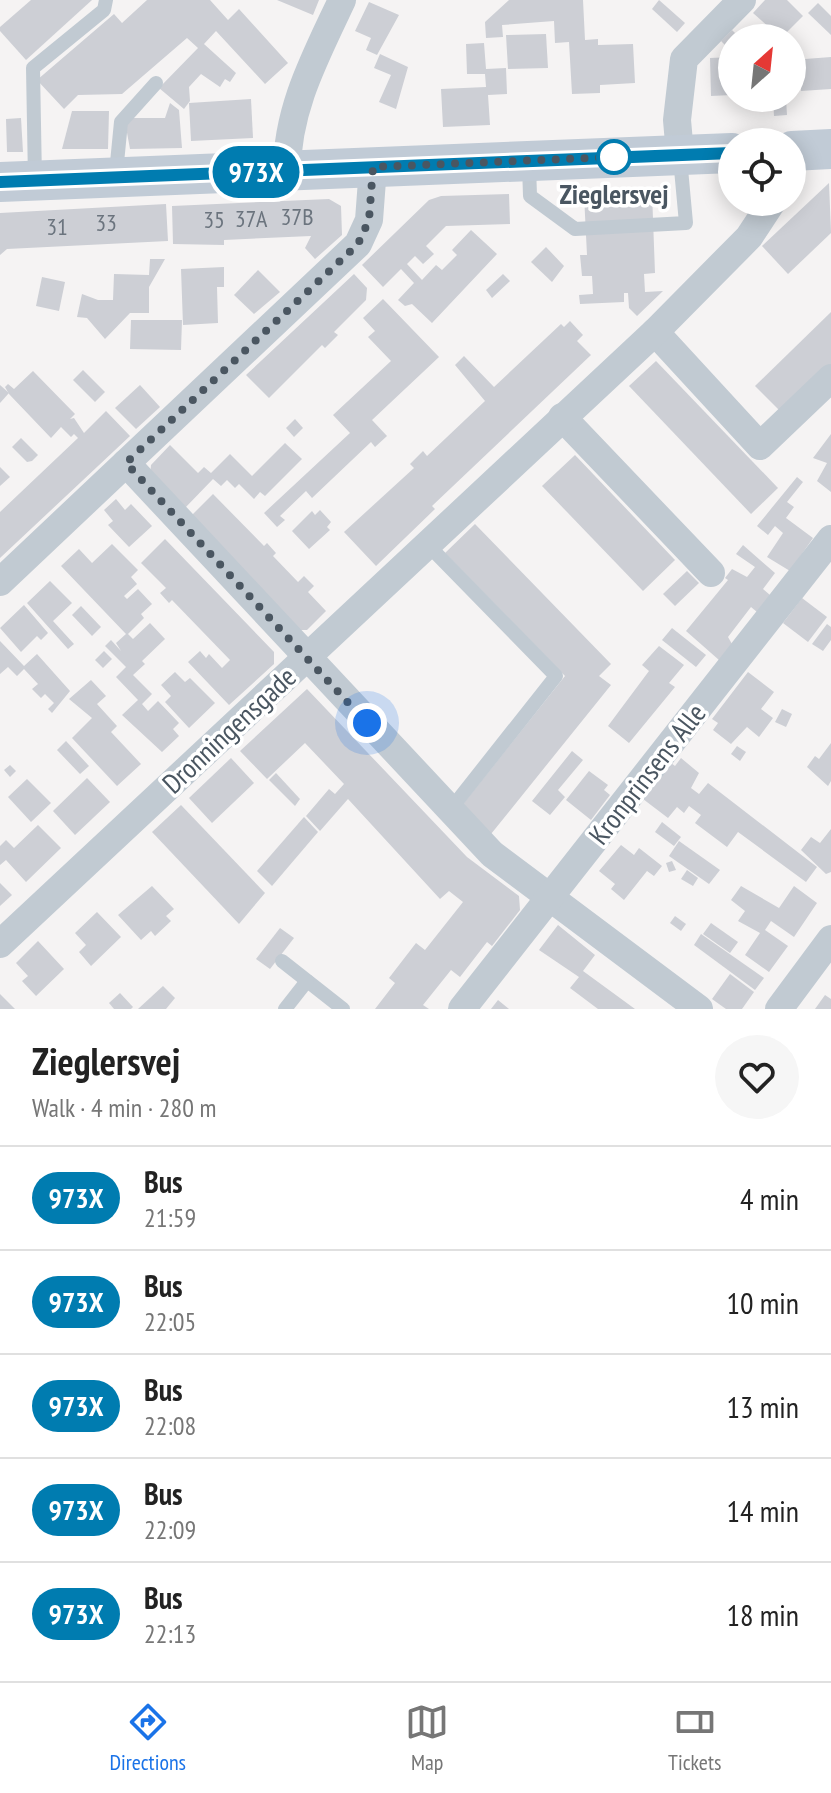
<!DOCTYPE html>
<meta charset="utf-8">
<style>
:root{--surface:#fff;--page:#f6f6f6;--text:#222;--muted:#767676;--line:#e0e0e0;--accent:#1a73e8}
body{margin:0;font-family:"PT Sans Narrow",sans-serif;background:var(--page);color:var(--text);height:100vh;display:flex;flex-direction:column;font-size:30px;white-space:nowrap}
*{box-sizing:border-box;margin:0}
p{font-size:26px;color:var(--muted)}
.icon{flex:none;width:44px;height:44px;fill:none;stroke:currentColor;stroke-width:2;stroke-linecap:round;stroke-linejoin:round}
.map{position:relative;height:1009px;overflow:hidden}
.details{display:flex;flex-direction:column;background:var(--surface);flex:1}
.details>*{flex:none}
.badge{padding:0 16px;border-radius:26px;font-size:28px;line-height:52px}
.needle{width:52px;rotate:27deg}
.buttons{position:absolute;left:718px;top:24px;display:grid;gap:16px}
.buttons a{display:grid;place-items:center;width:88px;height:88px;border-radius:50%;background:var(--surface);box-shadow:0 4px 20px #0003;font-size:40px}
.you{position:absolute;width:40px;height:40px;margin:-20px;border:6px solid #fff;border-radius:50%;background:#1a73e8;box-shadow:0 0 0 12px #1a73e833}
.map>.badge{position:absolute;translate:-50% -50%;box-shadow:0 0 0 4px #fff}
.round{display:grid;place-items:center;flex:none;width:84px;height:84px;border-radius:42px;background:var(--page)}
.summary{display:flex;align-items:center;justify-content:space-between;height:136px;padding:0 32px}
h1{font-size:38px;font-weight:600;line-height:60px}
ul{padding:0;list-style:none}
li{display:flex;align-items:center;gap:24px;height:104px;padding:0 32px;border-top:2px solid var(--line)}
li div{flex:1}
li b{display:block;font-size:30px}
li em{font-style:normal}
li .badge{min-width:88px;font-weight:700;text-align:center}
.menu{display:flex;justify-content:space-around;align-items:center;height:112px;border-top:2px solid var(--line);background:var(--surface);font-size:22px;color:var(--muted)}
.menu a{display:grid;justify-items:center;gap:4px}
.menu .current{color:var(--accent)}
.map>svg:first-child{display:block}
</style>
<div class="map">
<svg width="831" height="1009" viewBox="0 0 831 1009">
<rect width="100%" height="100%" fill="#f5f3f3"/>
<g fill="#cdcfd5">
<path d="M31 0H92L26 60 0 31V27Z"/>
<path d="M147 0H210L228 20 239 9 288 63 265 84 216 31 204 44 236 73 230 82 225 79 220 87 201 74 189 87 190 101 184 109 159 88 198 48 187 38 122 94 78 95 64 109 37 80 114 14 122 23Z"/>
<path d="M277 0H319L313 15Z"/>
<path d="M509 0H583L585 40 598 39V45L633 44 635 83 600 85V93L572 94 569 42 555 43 554 21 502 25 503 37 486 38 485 22Z"/>
<path d="M659 0 685 23 677 32 652 9Z"/>
<path d="M765 0H787L803 16 781 38 753 13Z"/>
<path d="M369 2 399 15 377 55 366 50 371 38 355 31Z"/>
<path d="M818 3 831 16V35L808 13Z"/>
<path d="M732 30 740 38H732V52L721 41Z"/>
<path d="M546 34 548 68 508 69 506 35Z"/>
<path d="M484 43 486 69 506 68 507 94 488 95 490 125 443 127 441 89 486 87 485 74H467L466 44Z"/>
<path d="M380 54 408 67 396 109 379 102 391 75 374 68Z"/>
<path d="M732 57V95L711 96 710 58Z"/>
<path d="M831 57V89L801 91V83L792 84V60Z"/>
<path d="M773 98H786L787 115 774 116Z"/>
<path d="M251 99 253 138 191 141 189 103Z"/>
<path d="M170 103 179 110 182 148 130 149 125 122 130 118H165Z"/>
<path d="M72 111H109L108 149H62Z"/>
<path d="M21 118 23 152H7L6 119Z"/>
<path d="M829 183 831 233 788 274 762 246Z"/>
<path d="M652 192 655 273 644 274 645 292 663 291 637 316 629 308 628 293H624V302L580 304 579 295 593 294 592 276H582L580 255H587L584 195Z"/>
<path d="M509 194 510 224 446 226 426 246 434 254 423 264 415 256 407 264 422 280 436 265 442 270 457 255 452 250 471 230 497 254 432 323 412 304 405 306 398 300 414 283 401 269 383 287 362 265 429 200 441 196Z"/>
<path d="M329 199 341 206 342 235 315 259 305 248 311 236 224 240V245L173 244 172 206Z"/>
<path d="M166 204 168 241 7 249 0 255V213Z"/>
<path d="M546 247 564 266 552 282 531 262Z"/>
<path d="M150 259H165L149 287V313H130L105 339 87 318 77 317 82 294 98 300H113L114 274 149 275Z"/>
<path d="M224 267V287H217L218 323 183 325 181 269Z"/>
<path d="M258 270 280 292 254 314 234 295Z"/>
<path d="M354 274 367 288 366 300 334 332 338 335 325 348 322 345 269 398 246 375Z"/>
<path d="M503 274 510 281 492 298 486 290Z"/>
<path d="M42 277 65 282 59 311 36 306Z"/>
<path d="M383 299 439 357 372 420 387 436 375 447 371 442 312 498 306 491 280 516 285 520 277 527 264 513 350 433 333 415 391 361 368 337 375 331 363 318Z"/>
<path d="M831 312V366L782 413 755 386Z"/>
<path d="M131 320H182L181 350 130 349Z"/>
<path d="M570 321 583 335 577 341 591 355 432 506 435 509 376 566 344 532 414 468 410 464 423 451 427 456 485 401 455 365 464 356 494 387 561 324 564 327Z"/>
<path d="M656 361 778 488 751 514 629 386Z"/>
<path d="M83 370 105 392 95 402 73 380Z"/>
<path d="M33 371 75 414 70 419 74 418 84 433 106 411 130 436 0 558V512L78 438 74 434 71 437 61 427 51 438 9 394 5 387 8 384 14 389Z"/>
<path d="M0 385 9 393 0 403Z"/>
<path d="M140 385 160 407 136 429 115 408Z"/>
<path d="M295 419 303 428 294 437 286 428Z"/>
<path d="M831 434V492L817 481 827 463 813 458Z"/>
<path d="M21 438 38 455 32 461 27 462 12 447Z"/>
<path d="M285 443 302 459 265 496 260 492 254 499 239 484 235 488 227 480 221 486 213 479 184 509 150 476 151 465 170 445 198 473 204 467 211 473 230 454 252 476Z"/>
<path d="M575 455 675 560 643 591 542 486Z"/>
<path d="M0 467 10 477 0 486Z"/>
<path d="M797 477 803 482 787 502 794 507 786 518 813 538 790 571 767 557 783 533 775 526 768 535 757 526Z"/>
<path d="M213 494 264 546 267 543 276 553 273 556 298 582 304 576 314 586 308 592 326 611 307 630H300L191 516Z"/>
<path d="M116 499 125 510 131 504 152 526 129 547 108 525 113 521 104 510Z"/>
<path d="M320 510 331 522 327 527 330 530 309 549 292 531 312 511 315 515Z"/>
<path d="M475 524 611 664 599 676 611 685 491 834 463 804 565 676 445 553Z"/>
<path d="M165 539 274 652V664L229 705 188 662 200 651 206 658 209 654 222 668 230 660 172 600 169 603 160 593 166 588 141 563Z"/>
<path d="M112 544 138 570 131 577 137 584 124 596 127 599 138 589 152 604 141 614 144 618 128 634 133 639 150 623 165 639 142 661 145 664 133 675 152 694 142 704 148 711 158 701 179 723 173 729 179 736 162 752 122 715 138 700 116 677 126 667 105 646 111 640 121 651 116 643 126 634 61 566 79 549 92 563Z"/>
<path d="M743 545 775 573 763 589 770 595 757 612 751 607 728 637 732 644 719 660 686 631 728 580 725 578 732 569 747 577 755 567 736 554Z"/>
<path d="M687 571 699 583 675 606 663 594Z"/>
<path d="M50 581 72 603 53 621 74 644 68 649 27 603Z"/>
<path d="M802 598 827 617 808 642 783 623Z"/>
<path d="M24 605 48 633 41 640 37 636 21 652 0 628Z"/>
<path d="M81 606 101 627 92 636 72 615Z"/>
<path d="M827 624 831 627V640L823 651 812 644Z"/>
<path d="M672 628 706 655 696 667 662 640Z"/>
<path d="M0 641 24 666 37 654 70 691 52 713 48 709 54 703 45 694 41 698 32 689 38 684 24 669 17 676 8 667 0 674Z"/>
<path d="M659 646 684 665 669 683 675 687 629 743 608 726 649 671 642 665Z"/>
<path d="M104 651 112 659 103 668 95 660Z"/>
<path d="M175 672 185 682 190 678 215 703 189 728 165 702 171 696 161 685Z"/>
<path d="M748 672 774 692 761 709 773 718 759 737 747 727 731 744 713 730 718 723 712 719Z"/>
<path d="M91 680 106 696 97 704 117 726 111 732 141 764 117 786 72 738 92 718 69 699Z"/>
<path d="M307 689 467 857 519 896 520 910 492 946 487 942 460 977 451 970 423 1005 429 1009H375L395 983 389 978 416 943 425 950 463 902 449 891 440 899 348 799 320 831 306 816 329 789 335 794 344 784 305 743 267 779 240 751Z"/>
<path d="M782 709 792 714 786 727 775 722Z"/>
<path d="M66 741 89 766 80 774 57 750Z"/>
<path d="M831 743V781L828 786 807 767 815 756 819 759Z"/>
<path d="M737 746 746 752 740 761 731 754Z"/>
<path d="M572 751 583 760 558 790 565 797 550 815 532 801Z"/>
<path d="M231 758 254 783 212 823 189 798Z"/>
<path d="M681 758 699 773 691 788 699 794 708 783 817 867 806 882 738 832 727 847 695 823 701 815 689 806 684 813 677 807 668 818 643 799 671 763 675 766Z"/>
<path d="M10 765 16 771 10 777 4 770Z"/>
<path d="M589 771 608 785 604 790 610 795 591 820 566 800Z"/>
<path d="M276 773 300 799 295 806 269 780Z"/>
<path d="M87 778 110 802 75 835 53 811Z"/>
<path d="M27 779 51 803 31 822 8 797Z"/>
<path d="M181 805 265 893 239 924 152 832Z"/>
<path d="M304 817 318 832 272 886 257 871Z"/>
<path d="M662 822 681 837 674 846 655 832Z"/>
<path d="M38 825 61 848 26 882 6 860 0 865V846L6 840 14 848Z"/>
<path d="M831 829V872L826 874 801 850 811 837 820 843Z"/>
<path d="M679 841 720 870 709 884 669 856Z"/>
<path d="M621 845 634 855 639 848 662 866 654 876 647 871 624 900 611 889 615 884 599 871Z"/>
<path d="M672 861 676 870 669 872 666 863Z"/>
<path d="M687 870 698 878 693 886 681 879Z"/>
<path d="M0 883 12 895 0 906Z"/>
<path d="M152 886 174 909 166 916 171 921 155 936 151 931 141 940 118 915Z"/>
<path d="M741 886 779 908 794 886 817 903 794 937 771 921 765 930 788 946 769 972 745 955 760 933 738 921 745 911 731 900Z"/>
<path d="M97 912 121 937 91 966 79 952 86 945 75 933Z"/>
<path d="M675 916 686 924 681 931 670 923Z"/>
<path d="M711 923 738 942 730 953 703 934Z"/>
<path d="M558 925 595 955 583 971 635 1009H598L570 988 579 977 539 950Z"/>
<path d="M280 928 294 938 270 969 256 959Z"/>
<path d="M701 934 764 978 755 990 694 945Z"/>
<path d="M38 941 64 969 36 996 22 981 28 976 16 963Z"/>
<path d="M730 974 754 992 742 1009H726L712 999Z"/>
<path d="M163 986 175 998 166 1009H138Z"/>
<path d="M120 993 133 1007 131 1009H114L109 1003Z"/>
<path d="M0 994 15 1009H0Z"/>
<path d="M825 995 831 999V1009H815Z"/>
<path d="M498 1000 509 1009H491Z"/>
</g>
<g fill="none" stroke-linecap="round" stroke-linejoin="round">
<g stroke="#c1cad2" stroke-width="14">
<path d="M529 165 530 196 575 229 686 223 680 158"/>
<path d="M116 173 121 122 156 83"/>
<path d="M35 180 33 68 104 10 106 0"/>
<path d="M427 544 556 676 450 810"/>
<path d="M282 961 343 1009"/>
<path d="M285 1009 307 981"/>
</g>
<g stroke="#c1cad2" stroke-width="28">
<path d="M680 154 677 120 684 59 742 0"/>
<path d="M287 171C287 108 316 56 342 0"/>
<path d="M655 332 760 446 831 378"/>
<path d="M562 417 711 573"/>
<path d="M126 463 492 854 699 1009"/>
<path d="M0 582 358 244 369 220 373 167"/>
<path d="M0 944 655 332 749 237 772 202"/>
<path d="M462 1009 831 539"/>
<path d="M779 1009 831 939"/>
</g>
<g stroke="#c1cbd6" stroke-width="40">
<path d="M792 151 831 149"/>
<path d="M0 182 732 153"/>
</g>
</g>
<g fill="none" stroke-linecap="round" stroke-linejoin="round">
<defs>
<path id="line" d="M0 182 732 153"/>
</defs>
<use href="#line" stroke="#fff" stroke-width="18"/>
<use href="#line" stroke="#007cb0" stroke-width="12"/>
<path stroke="#4a5661" stroke-width="8" stroke-dasharray="0 14.4" d="M367 723 126 463 358 244 369 220 373 167 614 157"/>
</g>
<circle fill="#fff" stroke="#007cb0" stroke-width="4" cx="614" cy="157" r="16"/>
<g text-anchor="middle" stroke-width="7" stroke-linejoin="round" paint-order="stroke">
<g font-size="24" fill="#6b747e">
<text x="297" y="225">37B</text>
<text x="251" y="227">37A</text>
<text x="214" y="228">35</text>
<text x="106" y="231">33</text>
<text x="57" y="235">31</text>
</g>
<g font-size="28" font-weight="bold" fill="#4a5661" stroke="#fff">
<text x="614" y="204">Zieglersvej</text>
</g>
<g font-size="28" fill="#4a5661" stroke="#fff">
<text transform="translate(229 730) rotate(-43)" y="10">Dronningensgade</text>
<text transform="translate(647 774) rotate(-52)" y="10">Kronprinsens Alle</text>
</g>
</g>
</svg>
<div class="buttons">
<a><svg class="needle" viewBox="-14 -14 28 28"><path d="M0-13l5 13h-10z" fill="#e53935"/><path d="M0 13l5-13h-10z" fill="#767676"/></svg></a>
<a><svg class="icon" aria-label="locate" viewBox="0 0 24 24"><circle cx="12" cy="12" r="6"/><path d="M12 2v4M12 18v4M2 12h4M18 12h4"/></svg></a>
</div>
<div class="you" style="left:367px;top:723px"></div>
<b class="badge" style="left:256px;top:172px;background:#007cb0;color:#fff">973X</b>
</div>
<section class="details">
<div class="summary"><div><h1>Zieglersvej</h1><p>Walk · 4 min · 280 m</p></div><a class="round"><svg class="icon" aria-label="heart" viewBox="0 0 24 24"><path d="M12 20l-8-8c-3-5 5-10 8-4 3-6 11-1 8 4z"/></svg></a></div>
<ul>
<li><span class="badge" style="background:#007cb0;color:#fff">973X</span><div><b>Bus</b><p>21:59</p></div><em>4 min</em></li>
<li><span class="badge" style="background:#007cb0;color:#fff">973X</span><div><b>Bus</b><p>22:05</p></div><em>10 min</em></li>
<li><span class="badge" style="background:#007cb0;color:#fff">973X</span><div><b>Bus</b><p>22:08</p></div><em>13 min</em></li>
<li><span class="badge" style="background:#007cb0;color:#fff">973X</span><div><b>Bus</b><p>22:09</p></div><em>14 min</em></li>
<li><span class="badge" style="background:#007cb0;color:#fff">973X</span><div><b>Bus</b><p>22:13</p></div><em>18 min</em></li>
</ul>
</section>
<nav class="menu">
<a class="current"><svg class="icon" aria-label="directions" viewBox="0 0 24 24"><path d="M12 3l9 9-9 9-9-9zM9 14v-3h6M13 9l2 2-2 2"/></svg>Directions</a>
<a><svg class="icon" aria-label="map" viewBox="0 0 24 24"><path d="M3 6l6-2 6 2 6-2v14l-6 2-6-2-6 2zM9 4v14M15 6v14"/></svg>Map</a>
<a><svg class="icon" aria-label="tickets" viewBox="0 0 24 24"><path d="M3 7h18v10H3zM15 7v10"/></svg>Tickets</a>
</nav>
